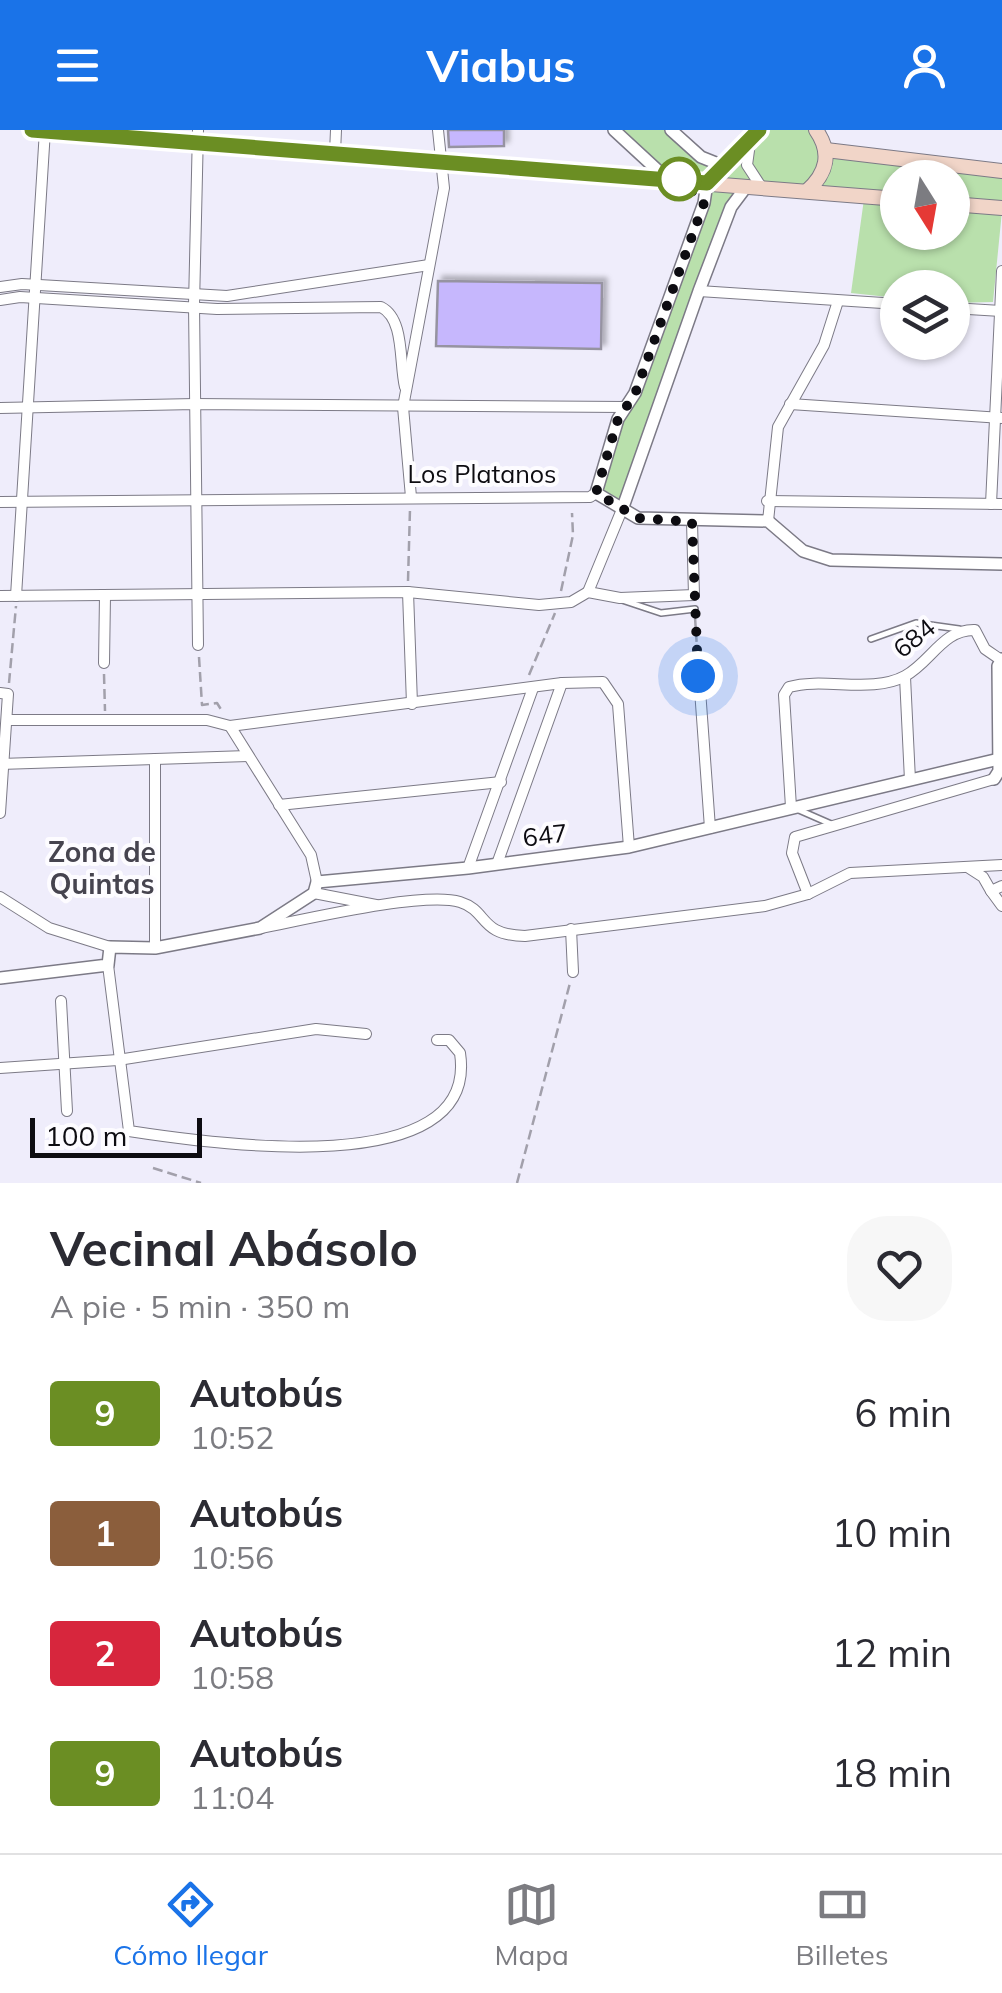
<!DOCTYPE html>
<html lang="es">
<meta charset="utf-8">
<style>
:root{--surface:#fff;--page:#f7f7f7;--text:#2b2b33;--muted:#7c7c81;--line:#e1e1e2;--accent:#1a73e8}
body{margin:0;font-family:Mulish,sans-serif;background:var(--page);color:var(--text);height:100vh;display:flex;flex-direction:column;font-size:38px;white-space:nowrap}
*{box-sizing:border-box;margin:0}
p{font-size:32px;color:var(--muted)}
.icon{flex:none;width:55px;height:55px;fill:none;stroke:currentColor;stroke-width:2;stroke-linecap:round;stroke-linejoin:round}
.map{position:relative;height:1053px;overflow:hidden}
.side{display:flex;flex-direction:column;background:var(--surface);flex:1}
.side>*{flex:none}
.badge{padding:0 20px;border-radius:8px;font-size:35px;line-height:65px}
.needle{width:65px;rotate:169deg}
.fabs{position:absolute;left:880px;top:30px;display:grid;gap:20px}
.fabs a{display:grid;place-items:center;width:90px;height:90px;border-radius:50%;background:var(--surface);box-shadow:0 2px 8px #0004;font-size:50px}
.scale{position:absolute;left:30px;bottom:25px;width:172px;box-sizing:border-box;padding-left:10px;border:5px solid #0d0c11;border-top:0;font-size:28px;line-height:35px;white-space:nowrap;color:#0d0c11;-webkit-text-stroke:8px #fdfcff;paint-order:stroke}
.you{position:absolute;width:50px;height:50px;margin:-25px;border:8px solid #fff;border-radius:50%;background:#1a73e8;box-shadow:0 0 0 15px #1a73e833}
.map>.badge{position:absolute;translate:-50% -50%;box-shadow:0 0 0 5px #fff}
.round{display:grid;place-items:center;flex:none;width:105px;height:105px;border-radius:40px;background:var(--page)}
.head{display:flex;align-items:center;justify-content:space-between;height:170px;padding:0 50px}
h1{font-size:48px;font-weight:700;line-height:75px}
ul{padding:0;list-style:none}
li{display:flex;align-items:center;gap:30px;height:120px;padding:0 50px}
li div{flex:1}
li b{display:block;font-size:38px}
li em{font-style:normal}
li .badge{min-width:110px;font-weight:700;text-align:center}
header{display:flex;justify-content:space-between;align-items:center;height:130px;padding:0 50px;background:var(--accent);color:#fff;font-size:45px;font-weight:700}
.dock{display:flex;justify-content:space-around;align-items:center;height:140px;border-top:2px solid var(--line);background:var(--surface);font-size:28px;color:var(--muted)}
.dock a{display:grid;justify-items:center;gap:5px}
.dock .active{color:var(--accent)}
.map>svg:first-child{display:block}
</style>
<header><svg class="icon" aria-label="menu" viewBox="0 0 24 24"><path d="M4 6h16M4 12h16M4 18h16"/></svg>Viabus<svg class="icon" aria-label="person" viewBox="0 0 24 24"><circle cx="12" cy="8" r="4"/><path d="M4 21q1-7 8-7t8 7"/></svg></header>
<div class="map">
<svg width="1002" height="1053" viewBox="0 0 1002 1053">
<defs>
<filter id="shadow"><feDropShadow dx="4.5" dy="-4.5" stdDeviation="2.5" flood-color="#0004"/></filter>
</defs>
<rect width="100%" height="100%" fill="#efedfb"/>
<g fill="#b9e0ac">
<path d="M614 0H671L721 35 759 0H824L826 20 1002 41V78L953 74 952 48H898L897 69 746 57 737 68 623 377 596 363 618 289 635 263 707 54 666 48Z"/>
<path d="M864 69 897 72 898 102H952L953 77 1002 81 993 172 953 173 952 158H898L897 168 851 163Z"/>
</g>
<g fill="#c6b7fd" stroke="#9693a1" stroke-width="2.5" filter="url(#shadow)">
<path d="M448 0H504V16L449 17Z"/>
<path d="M438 151 602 153 601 219 436 216Z"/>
</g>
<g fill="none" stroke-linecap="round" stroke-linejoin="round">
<defs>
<g id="service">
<path d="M622 470 661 483 695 479"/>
<path d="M871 509 916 493 959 499"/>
<path d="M799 680 831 694"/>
</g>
<g id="minor">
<path d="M750 13 747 35 762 58"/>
<path d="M335 23 336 0"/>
<path d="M0 157 22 154 227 166 429 135"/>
<path d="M699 161 898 174"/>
<path d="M0 170 20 167 217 179 381 177C405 189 399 233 405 257"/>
<path d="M952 178 1001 181"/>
<path d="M790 274 1002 288"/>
<path d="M0 278 195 274 626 277"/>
<path d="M411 367 403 277 444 58 438 0"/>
<path d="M767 371 1002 374"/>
<path d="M0 372 590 367 596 363"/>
<path d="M991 374 1002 141"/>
<path d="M768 391 778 297 824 215 838 171"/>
<path d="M408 462 412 574"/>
<path d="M588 462 623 377"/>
<path d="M0 466 408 462 539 475 571 472 588 462 620 468 694 465 692 392"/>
<path d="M16 466 45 0"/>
<path d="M198 515 194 175 198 0"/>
<path d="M104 533 105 466"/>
<path d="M699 546 710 698"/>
<path d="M905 547 910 650"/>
<path d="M0 563 8 564 0 683"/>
<path d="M7 590H207L230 596 562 553 603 552 618 574 629 717"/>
<path d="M230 596 311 725 317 752"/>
<path d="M0 634 248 626"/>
<path d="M279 675 501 652"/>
<path d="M791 677 784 565 789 557C824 547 872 564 905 546 931 532 943 499 975 500L985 519 1001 530"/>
<path d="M497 734 562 553"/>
<path d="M468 738 533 558"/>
<path d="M969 738 983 747 991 761 1002 756"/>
<path d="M991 761 1002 776"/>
<path d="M314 763 376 775"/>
<path d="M808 764 792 723 795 707 994 649"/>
<path d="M0 767 49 798 110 817"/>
<path d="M261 798C303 790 423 761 460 772 489 781 478 805 525 806L765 776 808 764 850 743 1002 735"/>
<path d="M571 799 573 842"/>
<path d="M155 818V629"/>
<path d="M108 835 129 1001C213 1014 480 1053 460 923L449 910H437"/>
<path d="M61 871 67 981"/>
<path d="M0 938 118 930 316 899 366 904"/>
</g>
<g id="tertiary">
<path d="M614 0 666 48"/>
<path d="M671 0 701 27 721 35"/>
<path d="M707 53 704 73 635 263 618 289 596 363 638 388 768 391 803 421 831 430 1002 434"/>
<path d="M623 377 699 161 731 77 746 57"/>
<path d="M994 649 999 641 998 536 1002 529"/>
<path d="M0 848 108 835 110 817 155 818 260 798 314 763 317 752 468 738 629 717 999 629"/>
</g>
<g id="secondary">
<path d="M32 0 898 69"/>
<path d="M826 20 1002 41"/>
<path d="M707 53 759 0"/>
<path d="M807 61C827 43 832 23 816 0"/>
<path d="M952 74 1002 78"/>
</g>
</defs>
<use href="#service" stroke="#7c7a86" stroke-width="8"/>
<use href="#minor" stroke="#7c7a86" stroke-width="12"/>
<use href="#tertiary" stroke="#7c7a86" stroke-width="14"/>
<use href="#secondary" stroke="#7c7a86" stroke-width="16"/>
<g stroke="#a2a0ab" stroke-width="2.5" stroke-dasharray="10 5" stroke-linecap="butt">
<path d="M408 451 410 379"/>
<path d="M561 461 573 405 572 383"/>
<path d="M695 487 698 534"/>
<path d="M199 527 202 575 217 573 222 581"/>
<path d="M104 544 105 581"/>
<path d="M529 545 555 483"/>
<path d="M9 553 16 476"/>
<path d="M153 1038 201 1053"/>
<path d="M517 1053 570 853"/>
</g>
<use href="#service" stroke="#fff" stroke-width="5"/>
<use href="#minor" stroke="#fff" stroke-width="10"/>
<use href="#tertiary" stroke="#fff" stroke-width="11"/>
<use href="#secondary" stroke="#f1d5c8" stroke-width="14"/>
</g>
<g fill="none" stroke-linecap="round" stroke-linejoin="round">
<defs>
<path id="line" d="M32 0 707 53 759 0"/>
</defs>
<use href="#line" stroke="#fff" stroke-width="22"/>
<use href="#line" stroke="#6b8e23" stroke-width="15"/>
<path stroke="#0d0c11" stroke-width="10" stroke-dasharray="0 18" d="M679 49 704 73 635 264 618 289 596 363 638 388 692 392 698 546"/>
</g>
<circle fill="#fff" stroke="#6b8e23" stroke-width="5" cx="679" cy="49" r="20"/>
<g text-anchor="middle" stroke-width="8" stroke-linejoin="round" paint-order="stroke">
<g font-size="25" fill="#0d0c11" stroke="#fdfcff">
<text x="482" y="353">Los Platanos</text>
<text transform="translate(914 508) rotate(-39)" y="9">684</text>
<text transform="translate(545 705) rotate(-7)" y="9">647</text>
</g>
<g font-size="28" font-weight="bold" fill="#46444f" stroke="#fdfcff">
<text x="102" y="732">Zona de<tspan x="102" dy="32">Quintas</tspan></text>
</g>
</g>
</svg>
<div class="fabs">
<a><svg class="needle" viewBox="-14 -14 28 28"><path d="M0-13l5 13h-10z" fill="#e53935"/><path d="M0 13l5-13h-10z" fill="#7c7c81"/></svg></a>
<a><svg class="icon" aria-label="layers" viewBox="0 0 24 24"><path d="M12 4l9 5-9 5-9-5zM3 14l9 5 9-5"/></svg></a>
</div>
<div class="scale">100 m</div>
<div class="you" style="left:698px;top:546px"></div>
</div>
<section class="side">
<div class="head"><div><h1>Vecinal Abásolo</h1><p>A pie · 5 min · 350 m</p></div><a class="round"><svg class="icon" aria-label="heart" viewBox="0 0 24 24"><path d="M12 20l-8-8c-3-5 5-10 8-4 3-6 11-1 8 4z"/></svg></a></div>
<ul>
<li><span class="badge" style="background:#6b8e23;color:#fff">9</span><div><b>Autobús</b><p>10:52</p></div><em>6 min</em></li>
<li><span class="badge" style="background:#8b5e3c;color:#fff">1</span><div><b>Autobús</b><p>10:56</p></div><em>10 min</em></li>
<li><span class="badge" style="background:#d7263d;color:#fff">2</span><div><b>Autobús</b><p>10:58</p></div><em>12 min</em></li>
<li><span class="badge" style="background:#6b8e23;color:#fff">9</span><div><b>Autobús</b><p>11:04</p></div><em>18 min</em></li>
</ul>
</section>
<nav class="dock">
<a class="active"><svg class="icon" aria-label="directions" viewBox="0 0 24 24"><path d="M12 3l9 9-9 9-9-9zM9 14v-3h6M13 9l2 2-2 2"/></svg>Cómo llegar</a>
<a><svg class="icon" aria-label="map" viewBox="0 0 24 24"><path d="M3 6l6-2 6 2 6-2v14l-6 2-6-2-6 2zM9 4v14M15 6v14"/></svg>Mapa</a>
<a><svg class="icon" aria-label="tickets" viewBox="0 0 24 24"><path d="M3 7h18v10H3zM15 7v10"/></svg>Billetes</a>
</nav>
